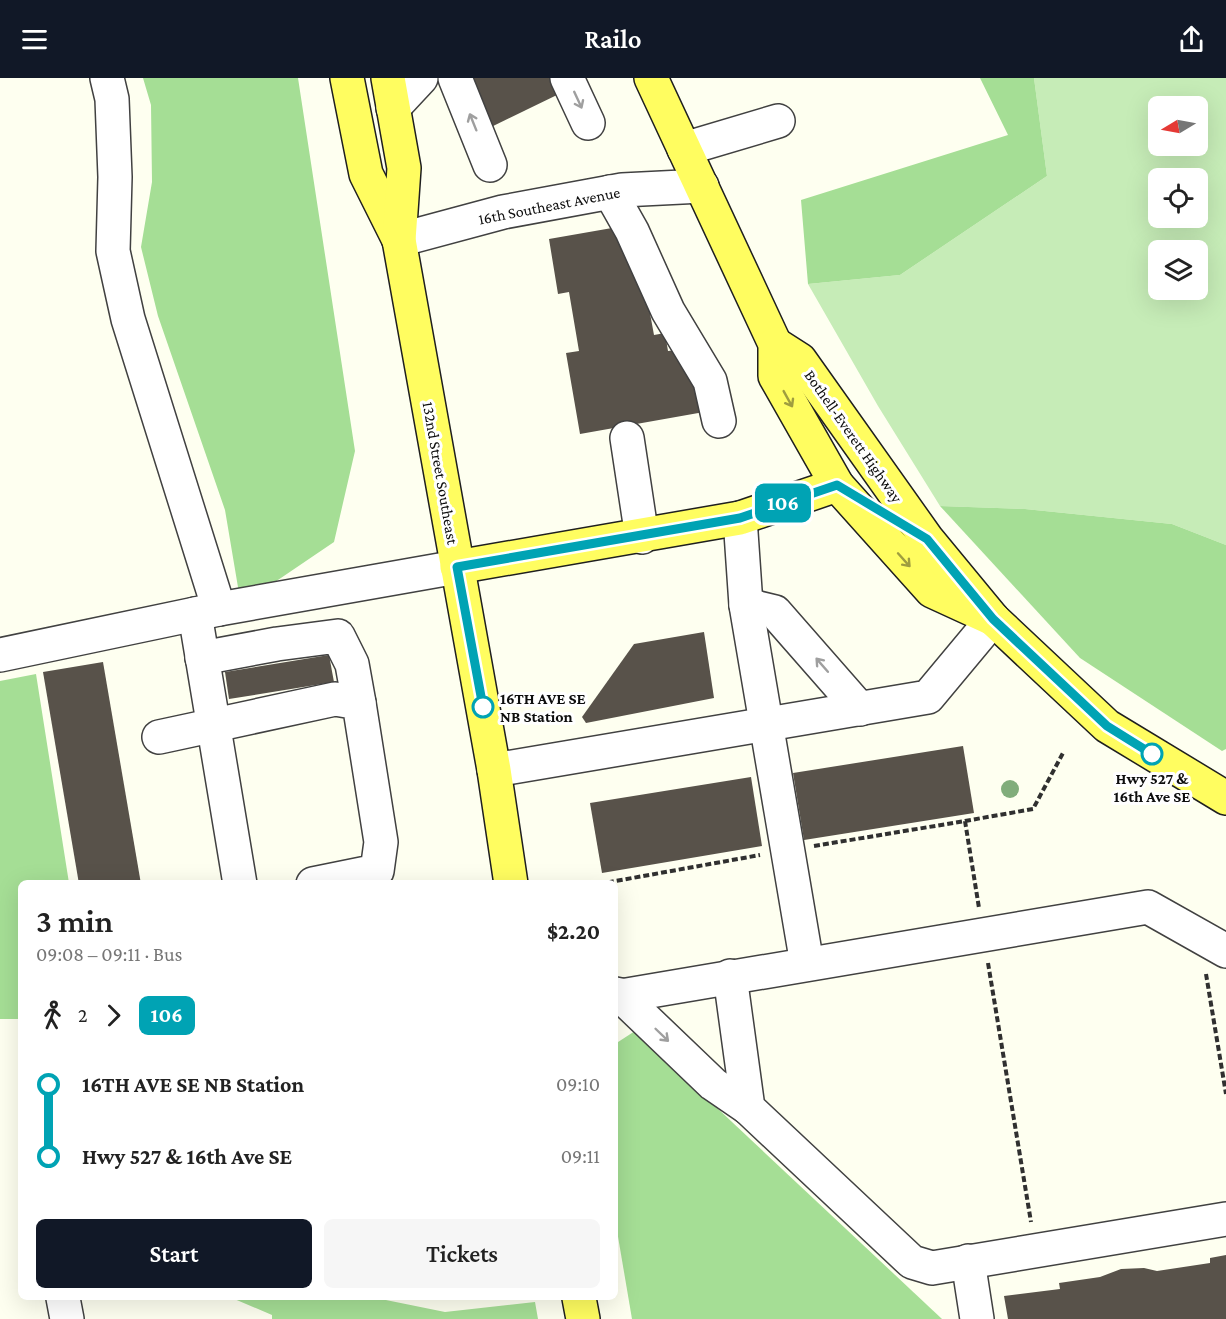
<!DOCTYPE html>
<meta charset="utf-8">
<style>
:root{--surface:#fff;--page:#f6f6f6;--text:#222;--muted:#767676;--accent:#111827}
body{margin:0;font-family:"Crimson Pro",serif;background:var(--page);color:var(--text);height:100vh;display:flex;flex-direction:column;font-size:22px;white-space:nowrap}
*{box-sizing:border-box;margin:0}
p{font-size:20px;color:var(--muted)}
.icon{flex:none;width:33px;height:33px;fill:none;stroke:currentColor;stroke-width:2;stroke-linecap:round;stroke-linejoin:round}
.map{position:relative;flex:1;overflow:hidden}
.panel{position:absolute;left:18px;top:802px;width:600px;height:420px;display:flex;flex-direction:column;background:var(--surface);border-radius:9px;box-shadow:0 6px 24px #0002}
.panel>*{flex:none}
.badge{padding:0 12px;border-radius:9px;font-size:21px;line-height:39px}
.needle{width:39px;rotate:260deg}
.controls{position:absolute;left:1148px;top:18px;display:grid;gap:12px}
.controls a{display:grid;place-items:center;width:60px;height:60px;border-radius:9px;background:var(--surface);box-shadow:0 6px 24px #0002;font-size:30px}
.map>.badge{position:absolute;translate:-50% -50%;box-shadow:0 0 0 3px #fff}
.legs{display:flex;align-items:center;gap:9px;height:66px;padding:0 18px;font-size:20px}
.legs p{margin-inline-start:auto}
.headline{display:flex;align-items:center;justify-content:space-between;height:102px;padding:0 18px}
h1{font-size:33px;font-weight:600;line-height:45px}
.primary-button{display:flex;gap:12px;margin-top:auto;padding:12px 18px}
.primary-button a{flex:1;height:69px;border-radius:9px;background:var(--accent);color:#fff;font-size:24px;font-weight:600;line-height:69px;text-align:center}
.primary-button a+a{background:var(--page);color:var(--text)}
ul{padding:0 18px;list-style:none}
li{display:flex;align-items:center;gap:21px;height:72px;font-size:22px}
li i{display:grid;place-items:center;width:9px;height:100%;margin:0 8px;background:currentColor}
li i::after{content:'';width:15px;height:15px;margin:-8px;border:4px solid;border-radius:50%;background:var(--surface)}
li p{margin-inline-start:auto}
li:first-child i{background:linear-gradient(#0000 50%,currentColor 0)}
li:last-child i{background:linear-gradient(currentColor 50%,#0000 0)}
header{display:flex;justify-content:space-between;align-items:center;height:78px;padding:0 18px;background:var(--accent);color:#fff;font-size:27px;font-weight:600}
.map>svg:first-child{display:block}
</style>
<header><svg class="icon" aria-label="menu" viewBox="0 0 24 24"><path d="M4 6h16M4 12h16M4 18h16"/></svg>Railo<svg class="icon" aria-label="share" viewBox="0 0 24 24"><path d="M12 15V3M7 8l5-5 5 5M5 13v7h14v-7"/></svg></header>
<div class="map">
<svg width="1226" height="1241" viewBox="0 0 1226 1241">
<rect width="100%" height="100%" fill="#fefff0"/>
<path fill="#c6ecb7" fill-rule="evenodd" d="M1034 0H1226V467L1172 446 1025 431 940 428 878 328 808 206 900 197 1047 98ZM1158 28H1197V68H1158ZM1158 100H1197V140H1158ZM1158 172H1197V212H1158Z"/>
<g fill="#a5de95">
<path d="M143 0H298L355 373 334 464 241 527 225 432 158 238 141 169 152 104 151 27Z"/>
<path d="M980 0H1034L1047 98 900 197 808 206 801 122 1008 57Z"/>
<path d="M940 428 1025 431 1172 446 1226 467V671L1222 673 1080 580Z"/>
<path d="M36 596 69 805 21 806V941H0V603Z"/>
<path d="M635 953 942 1241H632L615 1141V966Z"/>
<path d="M232 1220H376L445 1234 535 1224 538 1241H272V1237Z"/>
</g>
<g fill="#58524a">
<path d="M470 0H551L559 16 487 51Z"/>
<path d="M612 150 647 219 654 257 665 255 668 273 685 271 704 334 580 356 566 275 579 273 569 214 558 216 549 161Z"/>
<path d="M704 554 714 620 586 645 582 639 634 566Z"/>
<path d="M329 577 334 604 229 621 225 594Z"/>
<path d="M103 584 141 806H79L43 594Z"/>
<path d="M963 668 974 735 804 762 793 695Z"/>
<path d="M751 699 762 768 602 795 590 725Z"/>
<path d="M1226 1177V1241H1008L1004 1218 1060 1211 1059 1205 1100 1199 1121 1191 1144 1190 1157 1193 1210 1185V1180Z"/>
</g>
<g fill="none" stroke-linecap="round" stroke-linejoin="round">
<defs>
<g id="minor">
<path d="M107 0 112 21 115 99 113 173 128 241 219 531"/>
<path d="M455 0 490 87"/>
<path d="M567 0 588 45"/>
<path d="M393 30 421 0"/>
<path d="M684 71 778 43"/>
<path d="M610 114 632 153 668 233 710 303 719 343"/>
<path d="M399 162 503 134 622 112 702 108"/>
<path d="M627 360 642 459"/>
<path d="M740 440 746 527 807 886"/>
<path d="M746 527 775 534 860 631"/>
<path d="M195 536 240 806"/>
<path d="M0 577 219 531 457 489"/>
<path d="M202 580 277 566 338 558 352 586 359 625"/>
<path d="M159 659 335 621 359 625 381 764 377 793 313 806"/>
<path d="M494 692 928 619 993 541"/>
<path d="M730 898 748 1030 912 1184 932 1190 1226 1141"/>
<path d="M615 916 620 917 713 1006 748 1030"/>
<path d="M615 919 1148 829 1226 873"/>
<path d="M968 1183 977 1241"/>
<path d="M63 1220 67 1241"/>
</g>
<g id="major">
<path d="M347 0 366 96 399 162"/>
<path d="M388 0 404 90 399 162 494 692 511 806"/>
<path d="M651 0 775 266V298L837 407 932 513 993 541"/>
<path d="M775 266 800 282 927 461 993 541 1107 648 1226 720"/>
<path d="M457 489 740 440 837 407"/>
<path d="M579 1220 583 1241"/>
</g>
</defs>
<use href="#minor" stroke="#414141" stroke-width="36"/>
<use href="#major" stroke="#1f1f1f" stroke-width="36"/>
<g stroke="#303030" stroke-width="4" stroke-dasharray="6 3" stroke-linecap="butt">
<path d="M965 743 1033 731 1063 675"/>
<path d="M814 768 965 743 979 830"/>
<path d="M599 806 760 777"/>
<path d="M988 885 1031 1144"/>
<path d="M1206 896 1226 1016"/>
</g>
<use href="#minor" stroke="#fff" stroke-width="33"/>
<use href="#major" stroke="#fffd60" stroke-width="33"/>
</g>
<circle fill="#81ad7b" cx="1010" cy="711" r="9"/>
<defs><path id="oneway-shaft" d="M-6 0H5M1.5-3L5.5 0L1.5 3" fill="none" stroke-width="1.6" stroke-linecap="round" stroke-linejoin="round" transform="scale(1.5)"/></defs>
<g stroke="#9f9f9f">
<use href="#oneway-shaft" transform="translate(578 22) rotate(65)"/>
<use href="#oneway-shaft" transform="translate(473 44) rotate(-112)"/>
<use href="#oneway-shaft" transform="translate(822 587) rotate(-131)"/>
<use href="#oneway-shaft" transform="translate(662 957) rotate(44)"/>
</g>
<g stroke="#9f9d3f">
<use href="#oneway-shaft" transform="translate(788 321) rotate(61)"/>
<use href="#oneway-shaft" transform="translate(904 482) rotate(48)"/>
</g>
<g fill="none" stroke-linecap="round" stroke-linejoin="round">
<defs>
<path id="line-1" d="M483 629 457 489 740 440 837 407 927 461 993 541 1107 648 1152 676"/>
</defs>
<use href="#line-1" stroke="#fff" stroke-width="14"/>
<use href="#line-1" stroke="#00a3b4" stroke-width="9"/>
</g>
<g fill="#fff" stroke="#00a3b4" stroke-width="3">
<circle cx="483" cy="629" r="10"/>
<circle cx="1152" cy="676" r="10"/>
</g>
<g text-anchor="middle" stroke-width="6" stroke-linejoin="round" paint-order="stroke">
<g font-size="16" fill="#0e0e0e" stroke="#fff">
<text transform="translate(549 127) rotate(-11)" y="6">16th Southeast Avenue</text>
<text transform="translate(854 358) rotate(55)" y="6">Bothell-Everett Highway</text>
<text transform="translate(441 395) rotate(80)" y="6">132nd Street Southeast</text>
</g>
<g font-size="16" font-weight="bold" fill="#0e0e0e" stroke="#fff" text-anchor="start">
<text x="500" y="626">16TH AVE SE<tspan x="500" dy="18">NB Station</tspan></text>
<text x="1152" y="706" text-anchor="middle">Hwy 527 &amp;<tspan x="1152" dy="18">16th Ave SE</tspan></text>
</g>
</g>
</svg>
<div class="controls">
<a><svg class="needle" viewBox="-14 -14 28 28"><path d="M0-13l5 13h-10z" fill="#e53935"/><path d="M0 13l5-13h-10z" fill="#767676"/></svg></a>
<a><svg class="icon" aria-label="locate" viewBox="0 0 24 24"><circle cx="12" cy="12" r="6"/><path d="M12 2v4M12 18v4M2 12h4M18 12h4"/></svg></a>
<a><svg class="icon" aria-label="layers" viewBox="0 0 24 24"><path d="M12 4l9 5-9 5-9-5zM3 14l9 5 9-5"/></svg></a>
</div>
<b class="badge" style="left:783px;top:425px;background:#00a3b4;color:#fff">106</b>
<section class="panel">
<div class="headline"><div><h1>3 min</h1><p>09:08 – 09:11 · Bus</p></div><b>$2.20</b></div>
<div class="legs"><svg class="icon" aria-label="walk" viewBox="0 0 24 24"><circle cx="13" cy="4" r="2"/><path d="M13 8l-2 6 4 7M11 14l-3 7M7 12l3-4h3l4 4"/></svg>2<svg class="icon" aria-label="forward" viewBox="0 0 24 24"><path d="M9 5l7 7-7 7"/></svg><b class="badge" style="background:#00a3b4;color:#fff">106</b></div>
<ul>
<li><i style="color:#00a3b4"></i><b>16TH AVE SE NB Station</b><p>09:10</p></li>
<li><i style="color:#00a3b4"></i><b>Hwy 527 &amp; 16th Ave SE</b><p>09:11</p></li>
</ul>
<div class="primary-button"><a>Start</a><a>Tickets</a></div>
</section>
</div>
